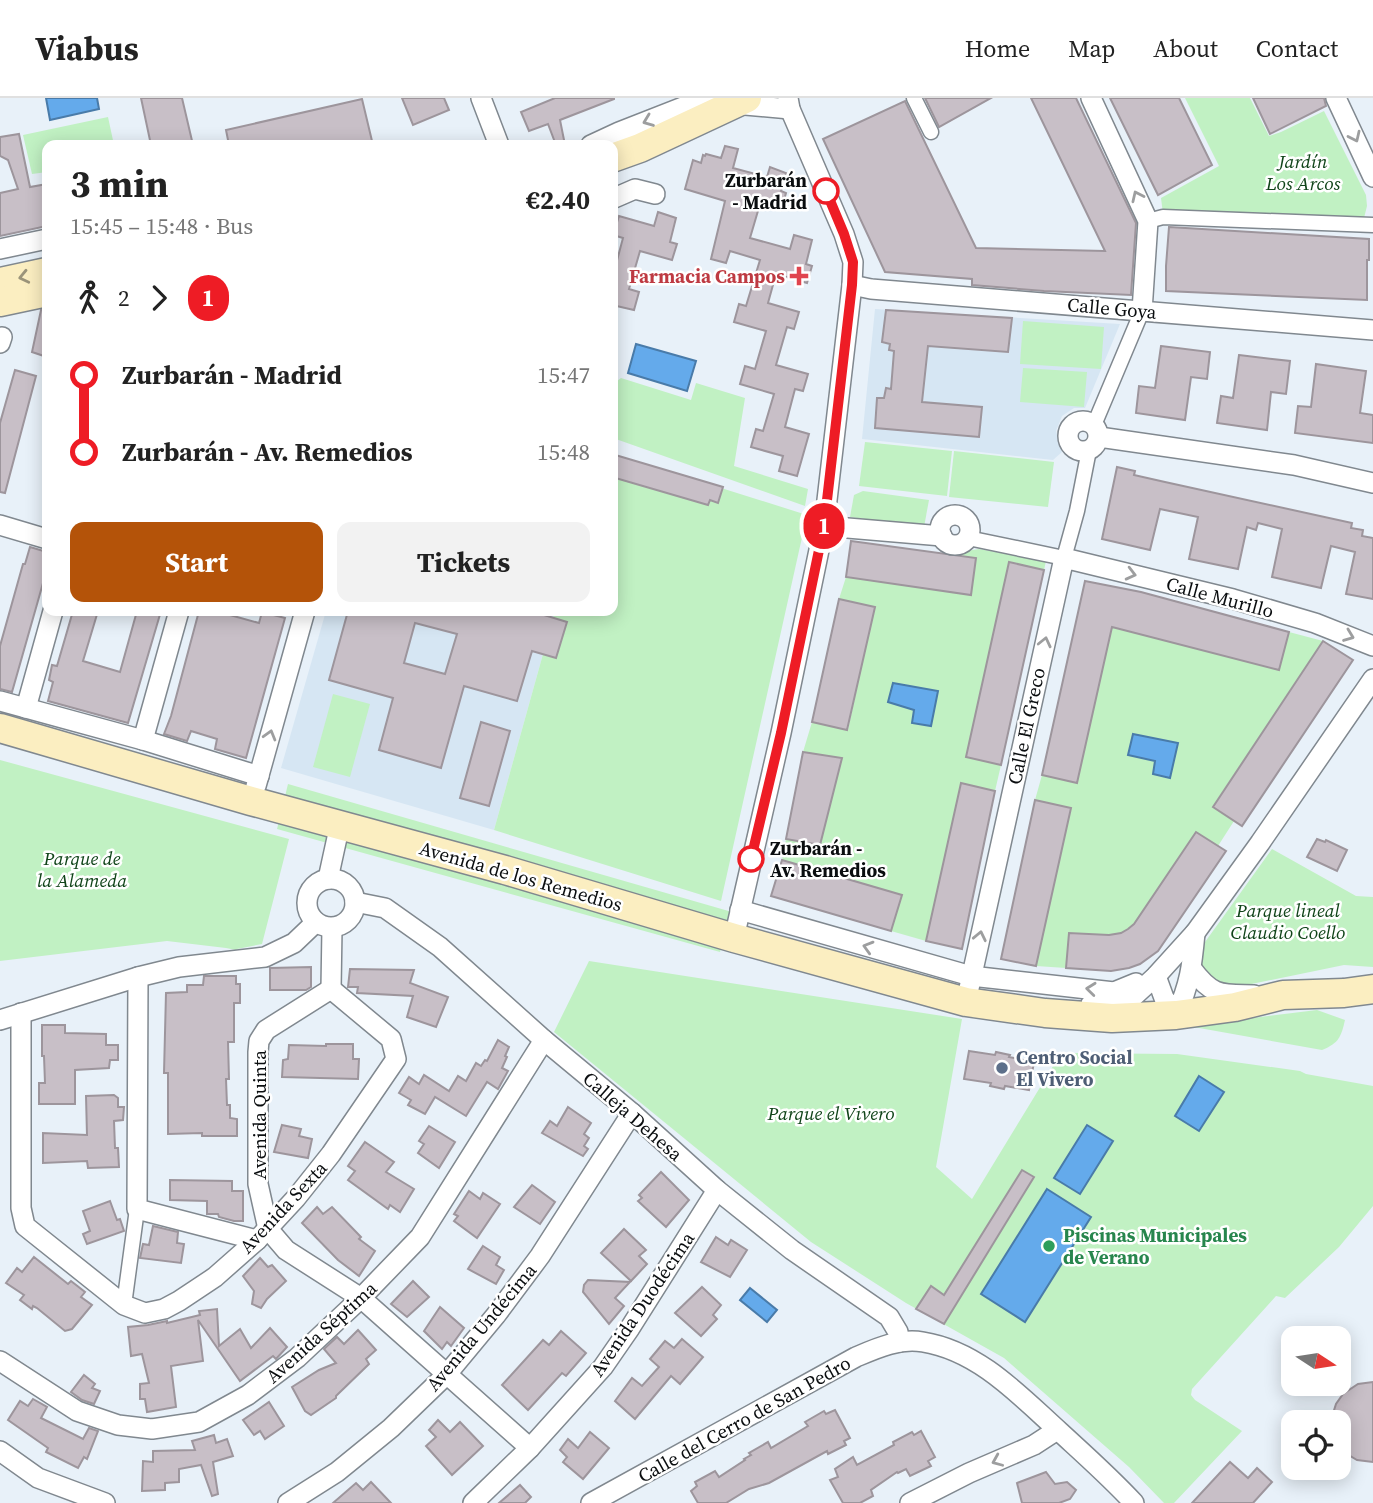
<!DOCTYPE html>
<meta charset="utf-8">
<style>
:root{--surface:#fff;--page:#f2f2f2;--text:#222;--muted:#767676;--line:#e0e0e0;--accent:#b45309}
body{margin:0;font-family:"Source Serif 4",serif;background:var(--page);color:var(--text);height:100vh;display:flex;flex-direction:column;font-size:26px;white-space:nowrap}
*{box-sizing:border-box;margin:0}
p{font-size:23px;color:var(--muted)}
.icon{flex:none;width:38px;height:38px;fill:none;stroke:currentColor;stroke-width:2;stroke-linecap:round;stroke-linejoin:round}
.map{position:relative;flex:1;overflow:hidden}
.drawer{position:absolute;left:42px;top:42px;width:576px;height:476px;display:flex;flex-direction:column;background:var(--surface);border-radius:14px;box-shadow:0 4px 18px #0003}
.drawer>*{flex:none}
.badge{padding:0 14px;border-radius:23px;font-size:24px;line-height:46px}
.needle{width:46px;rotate:102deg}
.tools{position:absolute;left:1281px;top:1228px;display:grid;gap:14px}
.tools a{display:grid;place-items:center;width:70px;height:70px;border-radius:14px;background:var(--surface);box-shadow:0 4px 18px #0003;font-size:35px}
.map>.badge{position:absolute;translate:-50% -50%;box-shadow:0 0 0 4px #fff}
.legs{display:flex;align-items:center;gap:10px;height:77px;padding:0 28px;font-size:23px}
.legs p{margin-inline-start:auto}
.overview{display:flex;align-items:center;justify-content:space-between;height:119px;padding:0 28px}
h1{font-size:38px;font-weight:700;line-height:52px}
.cta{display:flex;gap:14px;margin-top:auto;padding:14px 28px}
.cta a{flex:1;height:80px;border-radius:14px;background:var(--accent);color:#fff;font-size:28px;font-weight:700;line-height:80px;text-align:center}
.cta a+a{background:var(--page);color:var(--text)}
ul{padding:0 28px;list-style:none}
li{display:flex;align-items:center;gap:24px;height:77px;font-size:26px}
li i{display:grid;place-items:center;width:10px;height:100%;margin:0 9px;background:currentColor}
li i::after{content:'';width:18px;height:18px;margin:-9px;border:5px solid;border-radius:50%;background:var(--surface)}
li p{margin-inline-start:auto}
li:first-child i{background:linear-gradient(#0000 50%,currentColor 0)}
li:last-child i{background:linear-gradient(currentColor 50%,#0000 0)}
header{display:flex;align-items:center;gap:42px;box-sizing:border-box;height:98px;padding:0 35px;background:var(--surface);border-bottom:2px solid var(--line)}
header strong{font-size:33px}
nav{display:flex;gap:38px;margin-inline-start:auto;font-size:24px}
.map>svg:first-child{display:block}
</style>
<header>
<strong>Viabus</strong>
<nav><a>Home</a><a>Map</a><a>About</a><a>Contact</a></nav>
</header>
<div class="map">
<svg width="1373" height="1405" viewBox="0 0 1373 1405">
<rect width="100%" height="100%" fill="#e8f1f9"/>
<g fill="#d6e6f3">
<path d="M875 211 1120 226 1085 310H1074L1062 318 1056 333 1062 354 1053 362 862 341Z"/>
<path d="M326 513H555L494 732 281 670Z"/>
</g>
<g fill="#c1f1c3">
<path d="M1185 0H1250L1269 38 1281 34 1324 13 1366 97 1367 108 1364 120 1163 116 1161 100 1219 68Z"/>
<path d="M108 19 114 47H47V74L32 76 23 37Z"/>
<path d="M1023 223 1104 229 1101 271 1020 266Z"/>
<path d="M1023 270 1087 274 1084 309 1020 304Z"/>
<path d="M621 280 691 302 696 285 745 300 734 368 808 391 805 408 613 340V286Z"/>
<path d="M865 344 952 353 947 398 859 388Z"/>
<path d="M954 353 1054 364 1048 409 949 399Z"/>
<path d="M613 356 807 417 721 803 494 732 555 513H612Z"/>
<path d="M863 393 929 402 924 429 850 419 854 397Z"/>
<path d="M979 451 1046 463 1044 472 1009 465 966 659 1001 667 995 693 961 686 926 843 891 833 901 797 782 762 786 741 820 747 842 661 803 654 812 624 848 632 874 509 839 501 846 479 970 497 976 461 959 458 960 454Z"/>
<path d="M1120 490 1133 534 1278 572 1289 534 1323 543 1213 708 1234 723 1218 748 1196 734 1134 826 1128 831 1066 870 1036 868 1070 710 1035 702 1042 677 1076 685Z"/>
<path d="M333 596 370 606 350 679 313 669Z"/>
<path d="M0 662 289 741 262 846 237 851 236 852 226 850 167 843 0 863Z"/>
<path d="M288 686 732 814 720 854 277 731Z"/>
<path d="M1272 751 1356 798 1373 799V869L1344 867 1232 890 1217 888 1199 867 1200 851Z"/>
<path d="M589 863 962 921 936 1069 972 1101 1061 955 1177 956 1300 973 1306 976 1373 988V1108L1339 1149 1285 1200 1276 1198 1192 1291 1191 1297 1195 1302 1242 1333 1174 1405H1164L1129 1369 1004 1260 906 1205 811 1144 554 934Z"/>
<path d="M1317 912 1345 922C1341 939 1339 945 1322 952L1188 928Z"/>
</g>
<g fill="#64aaeb" stroke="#497ba9" stroke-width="2">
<path d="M46 0H97L99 11 50 22Z"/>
<path d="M636 246 696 263 687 293 628 275Z"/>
<path d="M893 585 938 593 931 628 912 625 914 612 888 604Z"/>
<path d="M1133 636 1178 645 1170 680 1153 676 1155 663 1128 657Z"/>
<path d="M1199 978 1224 994 1199 1033 1175 1018Z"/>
<path d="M1087 1027 1113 1043 1080 1096 1054 1080Z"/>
<path d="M1047 1091 1091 1119 1025 1224 981 1196Z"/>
<path d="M750 1190 777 1212 767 1224 740 1202Z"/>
</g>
<g fill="#c8bfc7" stroke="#9d959c" stroke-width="2" fill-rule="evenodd">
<path d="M141 0H182L193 47H151Z"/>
<path d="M402 0H444L449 12 413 27Z"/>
<path d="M555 0H614V1L560 22 565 47H556L548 26 529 33 521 14Z"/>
<path d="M925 0H991L939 29Z"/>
<path d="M1031 0H1076L1136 125 1131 197 1044 193 972 187V181L885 174 823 41 905 3 976 150 1105 153Z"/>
<path d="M1110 0H1179L1212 67 1158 97Z"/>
<path d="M1253 0H1324L1326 8 1270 36Z"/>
<path d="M362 1 372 43 352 47H229L226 32Z"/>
<path d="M19 36 30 89 47 86V128L0 138V95L18 91 8 62 0 58V39Z"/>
<path d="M725 48 738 51 733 70 767 79 770 69 786 75 781 93 786 95 781 112 760 106 750 140 790 151 794 137 812 142 806 166 812 168 807 185 776 176 768 205 799 214 794 231 787 229 776 267 808 276 803 293 795 291 785 329 809 336 797 378 779 373 783 358 751 349 756 331 763 333 774 296 740 286 745 268 755 271 766 233 734 224 739 206 746 208 760 162 730 153 726 165 711 161 725 103 685 91 693 62 701 65 703 57 705 58 706 56 721 60Z"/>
<path d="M658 114 676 120 670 144 677 146 672 162 640 153 629 191 639 194 634 212 612 207V170H615L623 140 613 137 619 118 654 128Z"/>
<path d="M1169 129 1369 141V162H1367V202L1166 193V168Z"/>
<path d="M41 212H47V259L32 254Z"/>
<path d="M886 212 1012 220 1008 254 928 248 922 304 982 309 979 339 875 330 877 300H884L886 290 891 291 894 253 889 252 890 246 882 244Z"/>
<path d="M1161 248 1210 254 1207 281 1191 279 1185 322 1136 315 1139 288 1155 290Z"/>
<path d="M1239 257 1290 263 1286 296 1271 294 1267 332 1217 325 1221 298 1233 300Z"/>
<path d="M1316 266 1366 273 1360 315 1373 317V345L1295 335 1298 308 1311 309Z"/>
<path d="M15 272 36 278 5 395 0 394V325Z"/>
<path d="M612 356 723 389 718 405 710 402 708 407 612 379Z"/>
<path d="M1117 369 1135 373 1134 377 1165 384 1352 425 1351 430 1363 432 1362 438 1373 440V501L1346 496 1355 454 1331 448 1321 490 1272 479 1282 431 1258 425 1256 432 1247 429 1238 471 1189 461 1198 419 1160 411 1150 452 1102 441Z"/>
<path d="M851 443 976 460 971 497 846 479Z"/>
<path d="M30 449 47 454V471L12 594 0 591V548L23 466H25Z"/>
<path d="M1009 464 1044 472 1001 667 966 659Z"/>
<path d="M1085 483 1141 494 1289 534 1279 572 1112 529 1077 685 1042 677Z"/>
<path d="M839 501 875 509 847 632 812 624Z"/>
<path d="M73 513H98L83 563 120 574 137 513H161L128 625 48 603 53 584 49 582 52 567 57 568Z"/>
<path d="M199 513H231L230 517 259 525 262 514 285 520 246 660 215 651 217 641 191 633 187 643 164 636 171 618Z"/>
<path d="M348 513H531L567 524 556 560 532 553 517 603 464 588 441 670 379 652 393 600 329 582ZM415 525 457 536 445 576 404 565Z"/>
<path d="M1323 543 1353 562 1242 728 1213 709Z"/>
<path d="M481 624 510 633 489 708 460 700Z"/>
<path d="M803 654 842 660 820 747 786 741Z"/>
<path d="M961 685 995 693 962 851 926 843Z"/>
<path d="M1035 702 1071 710 1036 868 1001 861Z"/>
<path d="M1196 734 1226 753 1158 853 1140 866 1129 870 1111 873 1066 870 1069 835 1109 837 1121 835 1128 831 1134 826Z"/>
<path d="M1317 741 1325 744 1326 742 1347 752 1337 773 1307 759Z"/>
<path d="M782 762 902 797 891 833 771 798Z"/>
<path d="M311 869V889L306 892H270V870Z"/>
<path d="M350 871 414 872 410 885 448 899 436 929 407 919 413 898 357 895 358 889H348Z"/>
<path d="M204 878H236V886H240V905H234V944H228L229 981H226L227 1007H230V1020L237 1021V1038H202V1035L168 1036V975H164L166 895 187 894V887H203Z"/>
<path d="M42 927H65V935L106 936V947H118V962H110L109 970 75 972V1006H39V985H45L44 958H42Z"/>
<path d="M498 942 509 949 505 958 507 959 502 970 508 973 498 991 487 984 466 1018 435 999 425 1016 408 1007 411 1002 399 995 409 979 419 986 424 977 449 993 458 978 466 983 476 965 481 968 485 962 487 963Z"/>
<path d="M326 946H353V961H359L358 981 282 979 283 962 288 961 289 947 326 948Z"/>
<path d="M969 953 995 957 996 954 1010 957 1009 959 1034 964 1029 992 1005 988 1004 991 990 988 991 985 964 981Z"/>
<path d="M114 997 118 1000V1009H124L123 1022 114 1023 115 1050H118L119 1069 88 1070 87 1063 43 1065V1035L87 1037 86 998Z"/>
<path d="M568 1009 591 1025 584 1036 589 1040 584 1048 588 1051 583 1058 542 1035 550 1023 557 1028Z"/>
<path d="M282 1027 301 1031 299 1038 312 1041 308 1060 274 1054Z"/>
<path d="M429 1028 455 1044 439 1070 418 1055 424 1046 419 1043Z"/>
<path d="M365 1044 394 1064 386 1074 414 1091 400 1114 390 1107 388 1111 348 1082 355 1073 348 1068Z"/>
<path d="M1022 1072 1034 1079 944 1226 916 1211 931 1188 944 1197Z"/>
<path d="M661 1074 689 1102 666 1129 638 1103 642 1100 639 1097Z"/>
<path d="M170 1082 232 1083V1093H243V1123H234L219 1119 218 1116H207V1103L170 1102Z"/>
<path d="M532 1087 555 1104 540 1126 514 1109Z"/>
<path d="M469 1093 480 1101 483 1095 500 1106 477 1140 454 1123 458 1118 454 1116Z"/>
<path d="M110 1103 117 1122 120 1121 124 1133 87 1146 83 1136 90 1133 83 1113Z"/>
<path d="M317 1109 323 1116 332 1109 361 1139 359 1141 375 1153 359 1178 338 1162 302 1125Z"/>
<path d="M153 1128 178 1134 177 1145 184 1146 181 1165 140 1160 143 1146 149 1147Z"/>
<path d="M624 1131 646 1152 639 1158 647 1166 631 1183 601 1155Z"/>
<path d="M716 1139 728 1147 731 1142 747 1152 730 1179 701 1164Z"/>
<path d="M483 1148 500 1159 496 1167 504 1172 496 1186 468 1171Z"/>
<path d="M34 1159 68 1186 71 1183 85 1194 81 1199 92 1207 72 1231 65 1233 37 1210 33 1208 32 1211 20 1202 24 1197 6 1185 17 1170 22 1174Z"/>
<path d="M260 1160 268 1169 272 1167 286 1183 267 1201 261 1210 252 1206 254 1193 243 1178Z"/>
<path d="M588 1182 630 1184 615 1200 624 1208 609 1226 583 1194 584 1187Z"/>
<path d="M413 1183 429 1199 407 1219 391 1206Z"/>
<path d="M702 1189 721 1207 713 1217 717 1221 701 1238 675 1215Z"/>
<path d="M440 1209 464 1230 451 1248 447 1244 442 1251 424 1233Z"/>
<path d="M217 1211 219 1248 240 1231 251 1250 270 1230 287 1249 276 1261 273 1258 240 1283 198 1222 203 1263 171 1268 176 1309 147 1314 145 1301H140V1286L149 1285 142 1256 131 1258 128 1229 148 1227 167 1223V1225L200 1217 199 1213Z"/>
<path d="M358 1232 376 1252 366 1261 369 1266 336 1298V1300L311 1317 305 1313 292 1289 319 1272 336 1265 324 1251 337 1239 344 1246Z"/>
<path d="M561 1233 586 1255 566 1278 562 1275 528 1312 502 1287 543 1242 549 1247Z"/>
<path d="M682 1241 703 1259 680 1286 671 1278 635 1321 615 1303 632 1280 642 1288 659 1269 650 1261 665 1243 674 1250Z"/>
<path d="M84 1277 95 1286 92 1290 100 1293 94 1306 82 1302 71 1294Z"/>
<path d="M1373 1284V1364L1357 1362 1347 1356 1339 1347V1325H1330L1336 1306 1343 1296 1358 1286Z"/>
<path d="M33 1301 47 1309 41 1320 83 1341 89 1330 98 1333 87 1361 84 1359 78 1370 46 1354 48 1350 8 1322 20 1303 28 1308Z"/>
<path d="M269 1304 284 1328 265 1341 260 1333 254 1337 243 1322Z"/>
<path d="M835 1312 850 1340 844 1343 846 1347 828 1356 827 1353 769 1385 749 1391 726 1405H698L691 1393 697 1388 695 1384 715 1373 719 1379 745 1362 744 1361 751 1357 749 1355 768 1344 771 1350 808 1328 805 1324 824 1313 826 1316Z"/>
<path d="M438 1322 450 1334 460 1324 483 1348 452 1377 426 1348 436 1339 429 1332Z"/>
<path d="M921 1333 935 1359 928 1363 931 1368 910 1378 906 1371 898 1375 897 1374 871 1392 873 1398 860 1405H843L830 1382 838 1379 835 1371 853 1359 857 1367 894 1347 893 1344 912 1334 914 1337Z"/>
<path d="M590 1334 609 1350 583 1381 563 1364 567 1359 560 1352 568 1341 578 1350Z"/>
<path d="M214 1337 216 1345 227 1341 233 1358 213 1364 218 1396 212 1398 201 1367 179 1371V1384L165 1385V1392L142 1393 143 1363 153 1364V1353L195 1352 192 1343Z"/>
<path d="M1230 1364 1248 1380 1257 1370 1272 1384 1253 1405H1192Z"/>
<path d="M1046 1374 1055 1386 1067 1384 1076 1392 1070 1401 1059 1405H1022L1017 1385Z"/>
<path d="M371 1384 391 1405H333L356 1385 363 1392Z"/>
<path d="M520 1387 531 1399 525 1405H499Z"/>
</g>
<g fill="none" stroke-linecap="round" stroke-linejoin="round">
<defs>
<g id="pedestrian">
<path d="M914 0 931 34"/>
<path d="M1148 123 1163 119 1373 127"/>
<path d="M1094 327 1142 213"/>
<path d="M968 440 1064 460 1077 413 1089 352"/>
<path d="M124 1207 137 1111"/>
</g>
<g id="minor">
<path d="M481 0 499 47"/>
<path d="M1091 0 1148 123 1142 213"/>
<path d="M1336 0 1373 79"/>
<path d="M734 6 790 11"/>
<path d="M591 47 619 34 706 0"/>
<path d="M612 101 635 91 655 96"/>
<path d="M0 151 47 141"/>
<path d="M852 187 871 191 1373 232"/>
<path d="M0 245 2 239"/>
<circle cx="1083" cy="338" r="15"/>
<path d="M1099 339 1294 367 1373 385"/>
<circle cx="955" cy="432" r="15"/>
<path d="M0 427 47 441"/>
<path d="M824 428 942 438"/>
<path d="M0 603 143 642 259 678"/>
<path d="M26 610 53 513"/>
<path d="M143 642 179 513"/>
<path d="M256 688 305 513"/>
<path d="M328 781 340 726"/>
<circle cx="331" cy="805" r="24"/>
<path d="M355 804 385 810 440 849 544 942 632 1015 717 1092 792 1152 889 1219 898 1234 900 1244"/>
<path d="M740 812 971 878 1114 894 1136 885"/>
<path d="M734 840 781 635 824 428 852 187 853 164 844 136 790 11 788 0"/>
<path d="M1192 871C1213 899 1221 896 1254 897"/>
<path d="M1156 878 1164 900 1176 917C1190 886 1192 868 1195 835"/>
<path d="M138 879 137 1111 257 1142"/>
<path d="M331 891 266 932 259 943 258 954V1086L268 1131 286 1152 361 1200 530 1350"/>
<path d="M331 891 332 830"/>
<path d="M966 904 1064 460 1233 501 1315 525 1373 548"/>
<path d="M1091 906 1111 908 1133 899 1156 878 1195 835 1260 745 1373 581"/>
<path d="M21 915V1110L25 1128 124 1207 145 1215 164 1211 179 1203 215 1179 257 1142 296 1100 331 1056 396 961 391 941 331 891"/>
<path d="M0 922 138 879 179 869 265 859 294 845 316 824"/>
<path d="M0 1263 77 1313 118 1327 152 1331 199 1324 248 1297 297 1260 361 1200 420 1139 544 942"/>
<path d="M0 1353 38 1380 105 1405"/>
<path d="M288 1405 337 1374 391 1330 447 1276 496 1217 540 1158 632 1015"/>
<path d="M473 1405 530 1350 603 1269 630 1230 717 1092"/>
<path d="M591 1405 856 1259C877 1250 899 1240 923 1244 979 1253 1020 1298 1060 1334 1085 1357 1111 1380 1134 1405"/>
<path d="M910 1405 969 1375 1034 1347 1057 1332"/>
</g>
<g id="secondary">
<path d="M612 60 640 50 747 0"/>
<path d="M0 184 47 174"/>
<path d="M0 204 47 194"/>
<path d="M0 630 251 703 505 772 734 840 966 904 1045 915 1112 920 1176 917 1235 909 1283 897 1344 895 1373 891"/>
</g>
</defs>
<use href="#pedestrian" stroke="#80888f" stroke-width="17"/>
<use href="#minor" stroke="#80888f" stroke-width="22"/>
<use href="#secondary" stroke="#80888f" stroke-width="31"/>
<use href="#pedestrian" stroke="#fff" stroke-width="14"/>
<use href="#minor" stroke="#fff" stroke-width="19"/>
<use href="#secondary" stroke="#fbeec1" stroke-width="28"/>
</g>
<defs><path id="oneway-chevron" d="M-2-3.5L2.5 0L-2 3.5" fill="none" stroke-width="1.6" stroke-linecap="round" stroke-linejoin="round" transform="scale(1.75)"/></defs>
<g stroke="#9d9e9f">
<use href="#oneway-chevron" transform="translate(648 23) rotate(159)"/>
<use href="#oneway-chevron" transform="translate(1355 39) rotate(65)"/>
<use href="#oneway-chevron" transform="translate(1137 98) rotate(-115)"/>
<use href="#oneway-chevron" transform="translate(1131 476) rotate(14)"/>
<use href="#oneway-chevron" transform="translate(1349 538) rotate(21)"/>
<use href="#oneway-chevron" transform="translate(1045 544) rotate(-77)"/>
<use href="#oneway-chevron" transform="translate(270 637) rotate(-74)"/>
<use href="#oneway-chevron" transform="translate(980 838) rotate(-78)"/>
<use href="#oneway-chevron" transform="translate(868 849) rotate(-164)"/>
<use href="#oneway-chevron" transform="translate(1091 891) rotate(-174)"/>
<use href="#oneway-chevron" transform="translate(997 1363) rotate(157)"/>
</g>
<use stroke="#9b947a" href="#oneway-chevron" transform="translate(24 179) rotate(167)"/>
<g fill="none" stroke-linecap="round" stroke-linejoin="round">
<defs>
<path id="line-1" d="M751 761 781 635 824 428 852 187 853 164 844 136 826 93"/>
</defs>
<use href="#line-1" stroke="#fff" stroke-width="16"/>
<use href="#line-1" stroke="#ee1c25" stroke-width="10"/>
</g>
<g fill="#fff" stroke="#ee1c25" stroke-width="3.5">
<circle cx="826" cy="93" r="12"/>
<circle cx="751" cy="761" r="12"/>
</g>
<path fill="#e0444e" stroke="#fff" stroke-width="2.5" d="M795.5 167.5h7v7h7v7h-7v7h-7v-7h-7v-7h7z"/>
<circle fill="#5c6f8a" stroke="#fff" stroke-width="2.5" cx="1002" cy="970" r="7"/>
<circle fill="#2e9e5b" stroke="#fff" stroke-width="2.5" cx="1049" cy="1148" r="7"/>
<g text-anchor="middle" stroke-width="5" stroke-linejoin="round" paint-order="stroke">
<g font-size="19" font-style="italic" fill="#104419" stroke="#fff">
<text x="1303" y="70">Jardín<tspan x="1303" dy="22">Los Arcos</tspan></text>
<text x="82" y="767">Parque de<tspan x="82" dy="22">la Alameda</tspan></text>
<text x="1288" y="819">Parque lineal<tspan x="1288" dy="22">Claudio Coello</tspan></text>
<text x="831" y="1022">Parque el Vivero</text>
</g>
<g font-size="19" font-weight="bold" fill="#0a0d0f" stroke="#fff" text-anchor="end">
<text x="807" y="89">Zurbarán<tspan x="807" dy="22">- Madrid</tspan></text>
<text x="770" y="757" text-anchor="start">Zurbarán -<tspan x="770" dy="22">Av. Remedios</tspan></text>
</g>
<g font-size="19" font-weight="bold" fill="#be3a42" stroke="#fff" text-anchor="end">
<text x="785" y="185">Farmacia Campos</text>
</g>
<g font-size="19" fill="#0a0d0f" stroke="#fff">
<text transform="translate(1112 210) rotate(5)" y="7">Calle Goya</text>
<text transform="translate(1220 499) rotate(15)" y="7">Calle Murillo</text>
<text transform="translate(1026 628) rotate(-78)" y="7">Calle El Greco</text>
<text transform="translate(521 778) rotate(16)" y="7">Avenida de los Remedios</text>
<text transform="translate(259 1017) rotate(-90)" y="7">Avenida Quinta</text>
<text transform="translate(633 1018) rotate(41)" y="7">Calleja Dehesa</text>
<text transform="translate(283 1109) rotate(-47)" y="7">Avenida Sexta</text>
<text transform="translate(642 1206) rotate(-56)" y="7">Avenida Duodécima</text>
<text transform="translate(481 1229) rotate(-50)" y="7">Avenida Undécima</text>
<text transform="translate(321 1234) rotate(-42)" y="7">Avenida Séptima</text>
<text transform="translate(744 1321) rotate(-29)" y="7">Calle del Cerro de San Pedro</text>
</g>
<g font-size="19" font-weight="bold" fill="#4e5e75" stroke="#fff" text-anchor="start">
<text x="1016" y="966">Centro Social<tspan x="1016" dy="22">El Vivero</tspan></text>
</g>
<g font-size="19" font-weight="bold" fill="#27864d" stroke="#fff" text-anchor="start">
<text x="1063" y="1144">Piscinas Municipales<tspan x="1063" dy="22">de Verano</tspan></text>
</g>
</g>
</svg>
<div class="tools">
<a><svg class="needle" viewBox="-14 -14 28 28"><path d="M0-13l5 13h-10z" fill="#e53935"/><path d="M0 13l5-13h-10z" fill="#767676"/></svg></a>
<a><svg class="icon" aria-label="locate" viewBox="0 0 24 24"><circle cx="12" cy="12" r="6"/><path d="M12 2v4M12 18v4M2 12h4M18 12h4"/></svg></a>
</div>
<b class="badge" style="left:824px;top:428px;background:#ee1c25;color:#fff">1</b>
<section class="drawer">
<div class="overview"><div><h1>3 min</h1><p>15:45 – 15:48 · Bus</p></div><b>€2.40</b></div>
<div class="legs"><svg class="icon" aria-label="walk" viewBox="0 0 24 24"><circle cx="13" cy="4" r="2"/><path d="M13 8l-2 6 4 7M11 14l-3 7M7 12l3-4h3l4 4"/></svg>2<svg class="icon" aria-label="forward" viewBox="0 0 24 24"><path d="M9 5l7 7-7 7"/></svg><b class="badge" style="background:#ee1c25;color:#fff">1</b></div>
<ul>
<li><i style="color:#ee1c25"></i><b>Zurbarán - Madrid</b><p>15:47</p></li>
<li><i style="color:#ee1c25"></i><b>Zurbarán - Av. Remedios</b><p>15:48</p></li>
</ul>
<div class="cta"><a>Start</a><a>Tickets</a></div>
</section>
</div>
